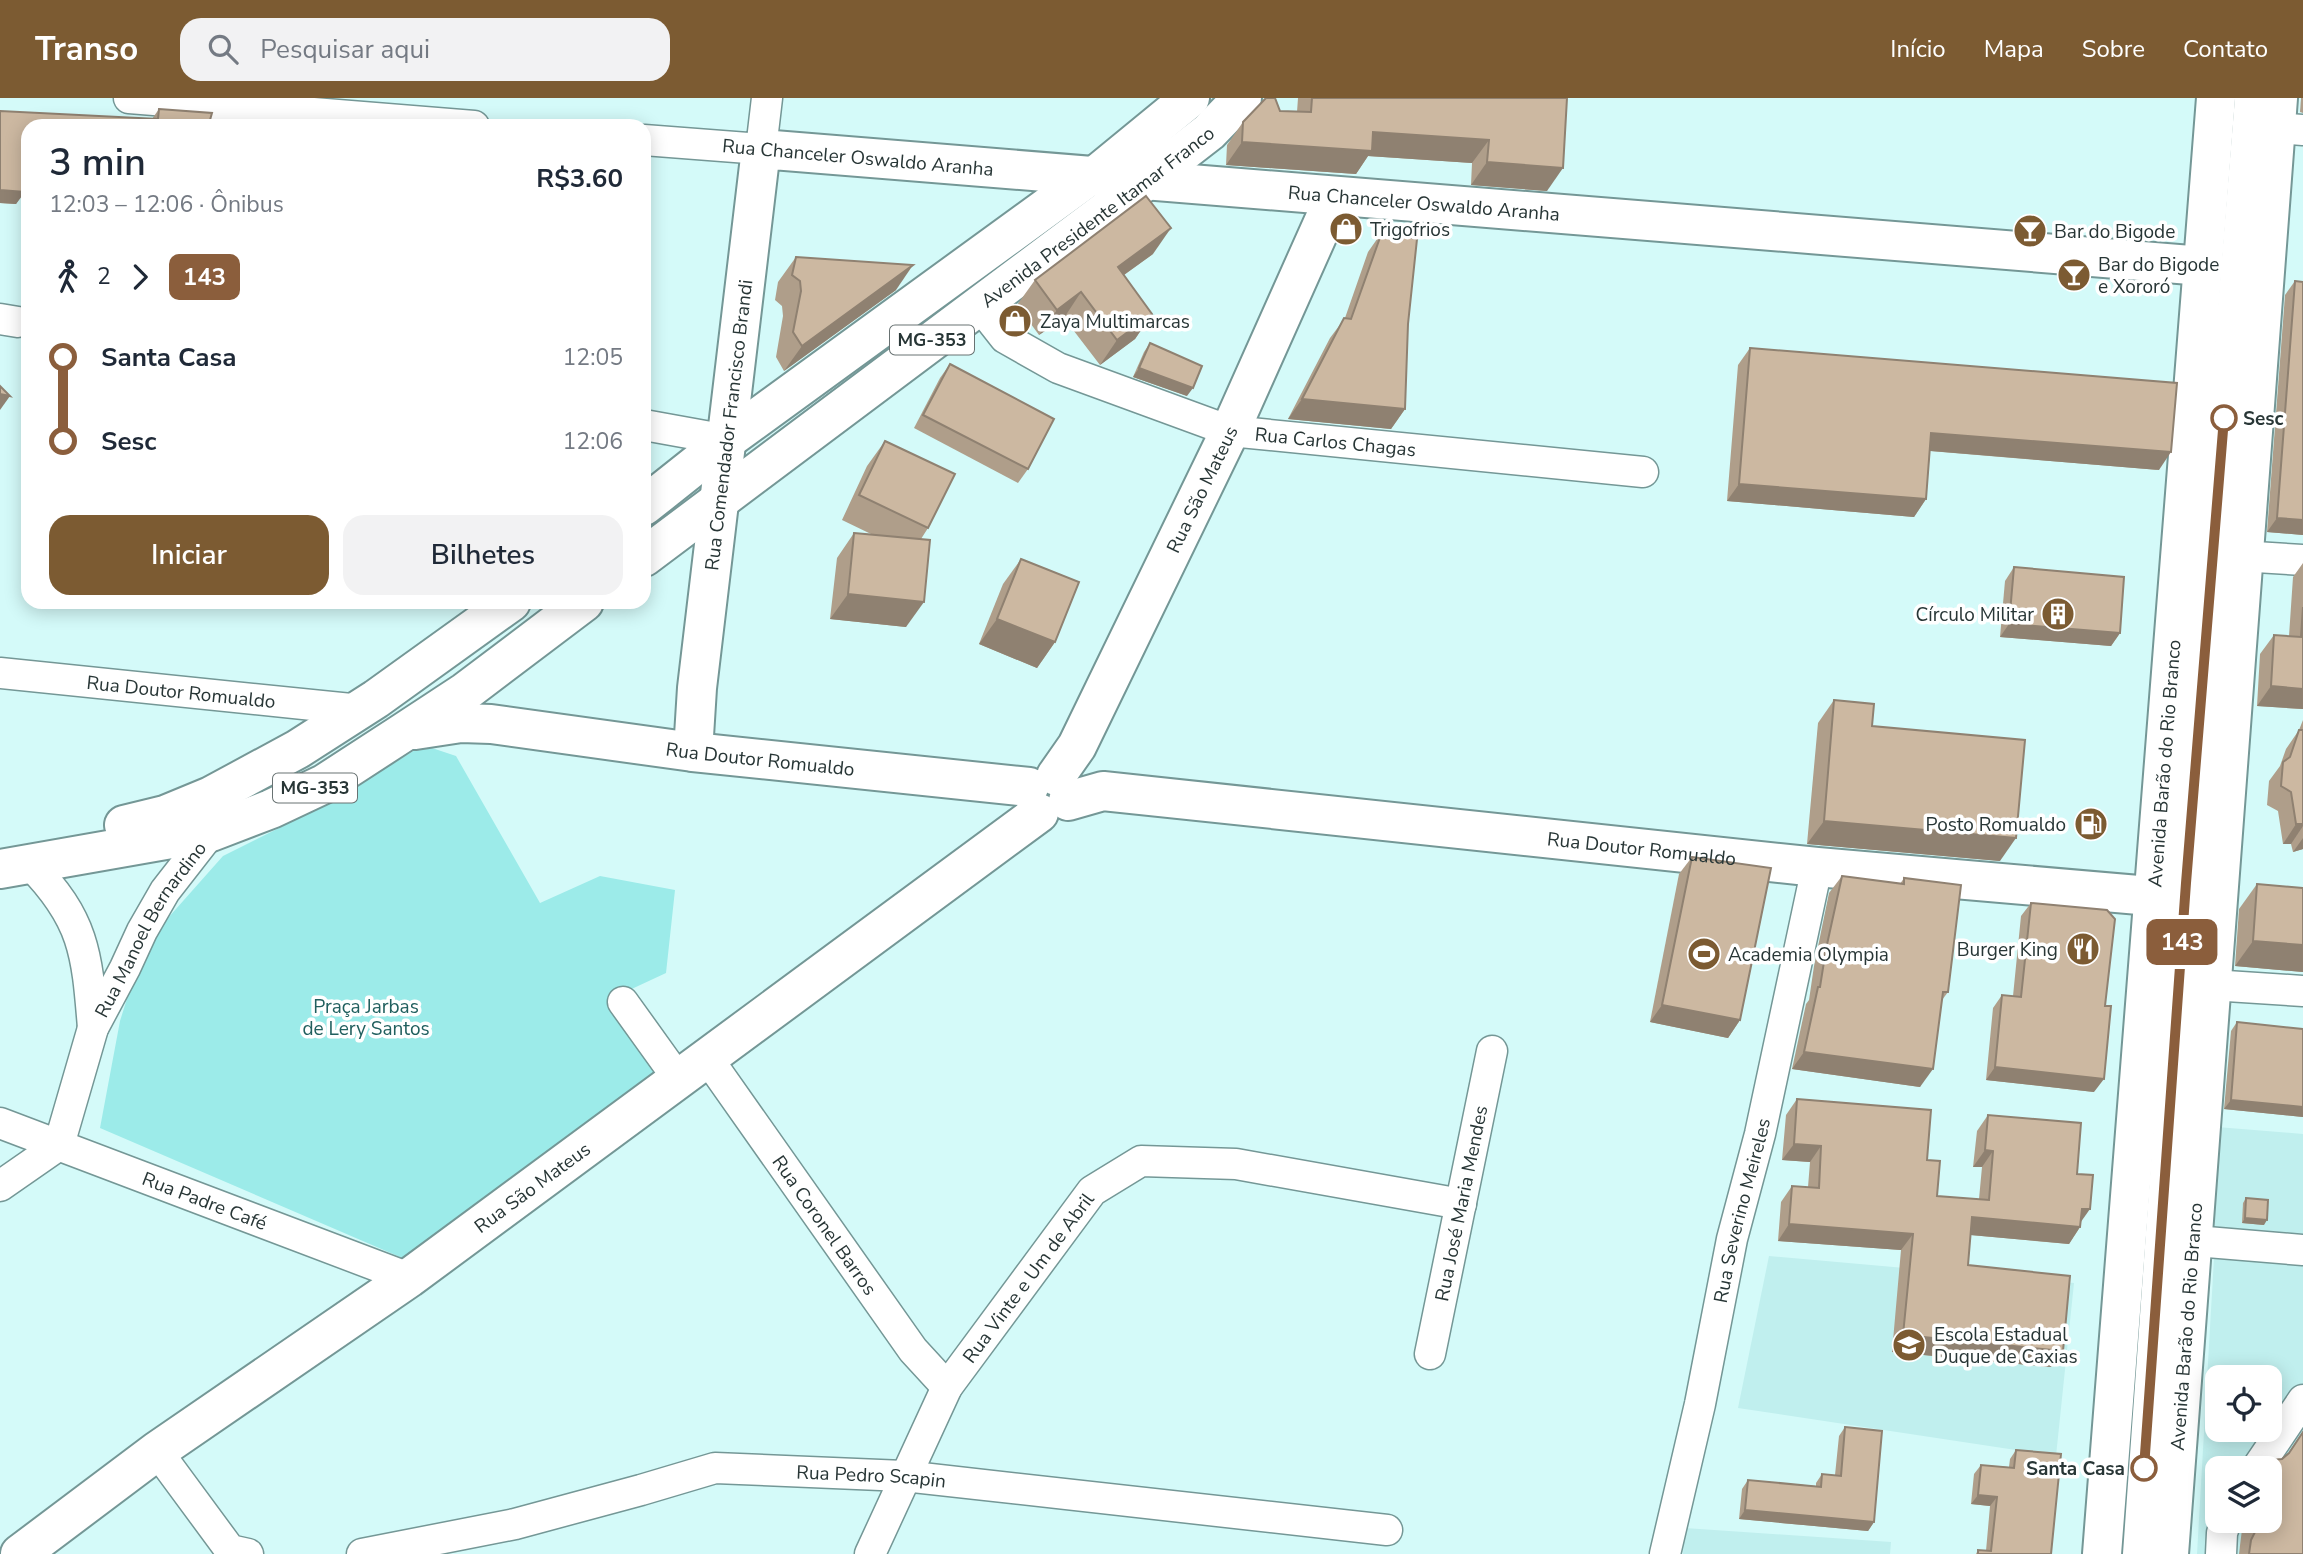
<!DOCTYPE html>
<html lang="pt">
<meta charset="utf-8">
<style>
:root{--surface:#fff;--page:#f2f2f3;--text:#1f2937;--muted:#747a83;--accent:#7c5b32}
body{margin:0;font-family:"Nunito Sans",sans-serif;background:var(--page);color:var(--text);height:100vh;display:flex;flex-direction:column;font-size:26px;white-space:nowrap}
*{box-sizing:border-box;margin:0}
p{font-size:23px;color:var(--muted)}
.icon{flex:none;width:38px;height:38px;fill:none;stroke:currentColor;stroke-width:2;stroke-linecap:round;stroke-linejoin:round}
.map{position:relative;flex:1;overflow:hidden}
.sheet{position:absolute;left:21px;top:21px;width:630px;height:490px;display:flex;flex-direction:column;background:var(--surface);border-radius:21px;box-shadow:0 4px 18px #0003}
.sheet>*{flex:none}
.badge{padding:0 14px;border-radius:10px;font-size:24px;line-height:46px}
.controls{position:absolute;left:2205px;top:1267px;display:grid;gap:14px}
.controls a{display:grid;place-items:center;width:77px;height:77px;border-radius:14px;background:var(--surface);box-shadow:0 4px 18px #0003;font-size:35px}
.map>.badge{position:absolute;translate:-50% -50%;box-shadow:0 0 0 4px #fff}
.legs{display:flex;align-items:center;gap:10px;height:77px;padding:0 28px;font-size:23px}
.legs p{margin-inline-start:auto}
.head{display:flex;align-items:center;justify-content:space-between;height:119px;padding:0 28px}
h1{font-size:38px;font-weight:600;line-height:52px}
.primary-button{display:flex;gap:14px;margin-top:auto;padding:14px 28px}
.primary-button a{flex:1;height:80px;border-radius:21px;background:var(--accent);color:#fff;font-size:28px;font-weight:600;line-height:80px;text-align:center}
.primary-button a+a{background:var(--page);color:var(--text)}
ul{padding:0 28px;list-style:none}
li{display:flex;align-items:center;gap:24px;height:84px;font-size:26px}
li i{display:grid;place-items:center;width:10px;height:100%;margin:0 9px;background:currentColor}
li i::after{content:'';width:18px;height:18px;margin:-9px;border:5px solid;border-radius:50%;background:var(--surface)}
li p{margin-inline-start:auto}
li:first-child i{background:linear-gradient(#0000 50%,currentColor 0)}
li:last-child i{background:linear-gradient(currentColor 50%,#0000 0)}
header{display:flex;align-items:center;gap:42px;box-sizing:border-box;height:98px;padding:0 35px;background:var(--accent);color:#fff}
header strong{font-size:33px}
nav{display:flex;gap:38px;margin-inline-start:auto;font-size:24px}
.search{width:490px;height:63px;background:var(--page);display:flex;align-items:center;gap:18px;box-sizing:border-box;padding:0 24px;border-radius:21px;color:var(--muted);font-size:26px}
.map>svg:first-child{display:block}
</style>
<header>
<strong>Transo</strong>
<div class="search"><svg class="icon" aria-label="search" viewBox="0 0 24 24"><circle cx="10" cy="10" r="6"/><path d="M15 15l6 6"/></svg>Pesquisar aqui</div>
<nav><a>Início</a><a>Mapa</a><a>Sobre</a><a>Contato</a></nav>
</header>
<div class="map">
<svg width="2303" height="1456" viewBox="0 0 2303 1456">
<rect width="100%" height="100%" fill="#d4faf9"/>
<g fill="#c0efee" fill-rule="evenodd">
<path d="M2217 1029 2303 1036V1456H2197L2214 1160ZM2217 1279H2270V1332H2217ZM2217 1370H2270V1423H2217Z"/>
<path d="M1769 1158 2074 1185 2056 1358 1738 1310Z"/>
<path d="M1685 1430 1891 1444 1890 1456H1683Z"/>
</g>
<path fill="#9cebe9" d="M423 647 456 658 540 805 600 778 675 792 666 875 608 902 660 983 407 1162 100 1030 120 923 136 872 152 838 223 758 329 705Z"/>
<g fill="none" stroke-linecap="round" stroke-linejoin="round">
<defs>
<g id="minor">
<path d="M129 0 474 28"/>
<path d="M2276 30 2303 32"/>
<path d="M644 42 761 51 767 0"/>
<path id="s1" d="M979 207 1005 240 1058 270 1230 333 1643 374"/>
<path d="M0 221 18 224"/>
<path d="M644 327 727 342"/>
<path d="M2223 457 2303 462"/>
<path id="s2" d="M0 575 361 612"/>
<path d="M30 766C85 822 87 856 93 930"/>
<path d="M2211 887 2303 893"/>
<path d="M623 904 679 982"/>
<path id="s3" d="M708 961 913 1252 947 1289"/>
<path id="s4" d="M0 1025 409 1180"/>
<path id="s5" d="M0 1088 59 1047 93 930 125 870 142 833 165 793 211 734"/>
<path d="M2171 1141 2303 1152"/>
<path id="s6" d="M1430 1256 1492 953"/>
<path d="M157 1353 230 1452 248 1456"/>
<path d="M2257 1370 2303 1302"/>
<path id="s7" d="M362 1456 515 1426 641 1392 715 1370 904 1378 1387 1432"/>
<path id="s8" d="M870 1456 947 1289 1092 1093 1141 1063 1236 1066 1461 1106"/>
<path id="s9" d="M1665 1456 1700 1306 1732 1141 1760 1036 1817 769"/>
<path d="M2138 1456 2186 785 2250 0"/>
<path d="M2221 1456 2222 1435 2226 1423"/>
</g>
<g id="major">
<path d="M644 408 727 342 1087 80 1095 78 1190 0"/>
<path id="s10" d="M644 459 1147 82 1209 34 1242 0"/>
<path id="s11" d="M415 632 461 625 491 626 693 654 1029 689"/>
<path id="s12" d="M693 654 697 590 761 51 2203 168"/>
<path id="s13" d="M1056 678 1077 648 1230 333 1335 98"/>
<path id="s14" d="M1068 703 1103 693 1817 769 2185 801 2217 800"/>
<path d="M124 727 165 717 211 698 298 651 376 601 511 504"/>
<path d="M0 771 211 734 271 711 324 686 401 636 465 594 584 504"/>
<path id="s15" d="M20 1456 157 1353 409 1180 1039 715"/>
<path id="s16" d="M2102 1456 2216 0"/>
<path id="s17" d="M2169 1456 2278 0"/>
</g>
</defs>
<use href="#minor" stroke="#749796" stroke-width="33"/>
<use href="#major" stroke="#749796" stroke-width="42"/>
<use href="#minor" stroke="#fff" stroke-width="30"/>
<use href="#major" stroke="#fff" stroke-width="38"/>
</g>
<g fill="#af9e8a">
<path d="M1298 0H1567L1547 93 1471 87 1472 65 1368 58 1356 76 1226 67 1227 47 1243 24 1280 13 1297 14Z"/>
<path d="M2301 0H2303V15L2300 14Z"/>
<path d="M159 11 212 15 25 92 16 106 0 105 152 21Z"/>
<path d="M1382 134 1408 226 1405 311 1391 331 1288 321 1330 240 1345 220 1368 154Z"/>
<path d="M1153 156 1124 177 1152 216 1135 241 1100 267 1064 220 1039 237 1017 207 1035 182Z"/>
<path d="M796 159 896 192 784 273 776 259 783 218 782 208 775 202 778 184Z"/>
<path d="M2295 183 2303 184V437L2267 434 2285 197Z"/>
<path d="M1150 245 1187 298 1133 279 1144 254Z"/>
<path d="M1750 250 2159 372 1930 353 1926 401 1914 419 1727 403 1738 267Z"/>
<path d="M950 266 1028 371 1018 385 914 330 940 280Z"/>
<path d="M885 343 928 430 921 441 906 529 830 521 837 460 854 435 871 436 842 422 867 368Z"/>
<path d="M1021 461 1055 544 1037 570 979 546 1003 486Z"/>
<path d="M2303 465V611L2257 608 2260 556 2274 537 2289 538 2293 479Z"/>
<path d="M2014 469 2120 535 2111 548 2000 539 2005 483Z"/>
<path d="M1834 602 1872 628 2000 763 1807 746 1818 625Z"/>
<path d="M2303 622V751L2293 754 2291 746H2283L2278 713 2267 707 2269 683 2280 668 2286 651 2299 632Z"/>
<path d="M1692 759 1740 922 1728 940 1650 924 1679 776Z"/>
<path d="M1842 778 1900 786 1904 780 1948 894 1942 902 1920 989 1792 971 1806 906 1809 902 1814 868 1829 795Z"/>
<path d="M2257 786 2303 790V874L2235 868 2239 811Z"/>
<path d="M2031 805 2094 994 1986 982 1993 910 2002 897 2013 898 2021 818Z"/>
<path d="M2237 924 2303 931V1019L2224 1011 2231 933Z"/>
<path d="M1797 1001 1927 1062 1937 1098 1979 1101 1982 1069H1973L1977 1033 1988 1017 2077 1076 2080 1129 2069 1146 1970 1137 1968 1167 2051 1269 1892 1254 1901 1152 1778 1143 1781 1104 1792 1088 1808 1089 1810 1064 1782 1062 1786 1017Z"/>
<path d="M2246 1100 2264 1127 2242 1125 2243 1105Z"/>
<path d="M1845 1329 1874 1424 1868 1433 1739 1421 1742 1391 1748 1382 1816 1388V1385L1822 1376 1835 1377 1839 1338Z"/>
<path d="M2016 1352 2051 1456H1976L1978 1452 1986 1453 1990 1408 1971 1406 1974 1376 1981 1367 2009 1369 2010 1361Z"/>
<path d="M2243 1423H2270L2303 1456H2239Z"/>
</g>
<g fill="#8f8171">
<path d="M1373 34 1489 42 1472 65 1368 58 1356 76 1226 67 1242 44Z"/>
<path d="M1487 64 1563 70 1547 93 1471 87Z"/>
<path d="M26 79 28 80V92H17Z"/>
<path d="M0 92 25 94 16 106 0 105Z"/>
<path d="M1171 130 1153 156 1100 194 1118 169Z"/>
<path d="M913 167 896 192 784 273 802 248Z"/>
<path d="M1081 194 1064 220 1039 237 1057 212Z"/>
<path d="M1152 216 1135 241 1100 267 1117 242Z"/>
<path d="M1139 270 1193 290 1187 298 1133 279Z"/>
<path d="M0 296 10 298 0 312Z"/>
<path d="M1302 301 1405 311 1391 331 1288 321Z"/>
<path d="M1931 335 2171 354 2159 372 1919 352Z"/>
<path d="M1739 386 1926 401 1914 419 1727 403Z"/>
<path d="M2277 420 2303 422V437L2267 434Z"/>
<path d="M848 496 924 504 906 529 830 521Z"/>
<path d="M997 521 1055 544 1037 570 979 546Z"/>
<path d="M2009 526 2120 535 2111 548 2000 539Z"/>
<path d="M2271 588 2303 591V611L2257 608Z"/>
<path d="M1824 723 2016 740 2000 763 1807 746Z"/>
<path d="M2296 726H2303V728L2291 746H2283Z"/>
<path d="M2303 740V751L2293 754Z"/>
<path d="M2253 843 2303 847V874L2235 868Z"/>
<path d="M1662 907 1740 922 1728 940 1650 924Z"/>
<path d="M1804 954 1933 971 1920 989 1792 971Z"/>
<path d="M1995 969 2104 981 2094 994 1986 982Z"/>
<path d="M2231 1002 2303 1009V1019L2224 1011Z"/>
<path d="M1794 1046 1821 1048 1810 1064 1782 1062Z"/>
<path d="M1985 1052 1993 1053 1982 1069H1973Z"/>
<path d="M2082 1111H2090L2078 1128Z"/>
<path d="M1972 1119 2080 1129 2069 1146 1960 1136Z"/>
<path d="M2245 1120 2267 1122 2264 1127 2242 1125Z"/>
<path d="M1789 1126 1913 1136 1901 1152 1778 1143Z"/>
<path d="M1903 1237 2063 1253 2051 1269 1892 1254Z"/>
<path d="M1978 1397 1997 1399 1990 1408 1971 1406Z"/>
<path d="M1745 1412 1874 1424 1868 1433 1739 1421Z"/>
</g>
<g fill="#ccb8a1" stroke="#8f8171" stroke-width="2">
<path d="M1266 0H1275L1280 13 1311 14 1312 0H1567L1563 70 1487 64 1489 42 1373 34 1372 53 1242 44 1243 24Z"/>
<path d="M159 11 212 15 210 22 288 26V28H28V80L26 79 25 94 0 92V13L158 21Z"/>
<path d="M1146 98 1171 130 1118 169 1152 216 1117 242 1081 194 1057 212 1035 182Z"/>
<path d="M1382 134 1417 141 1408 226 1405 311 1302 301 1344 220 1351 221Z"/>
<path d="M796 159 913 167 802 248 793 234 801 193 800 183 792 177Z"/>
<path d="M2295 183 2303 184V422L2277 420Z"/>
<path d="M1150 245 1202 268 1193 290 1139 270Z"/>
<path d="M1750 250 2177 285 2171 354 1931 335 1926 401 1739 386Z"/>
<path d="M950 266 1054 321 1028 371 923 317Z"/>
<path d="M0 288 10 298 0 296Z"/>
<path d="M885 343 955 376 928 430 859 397Z"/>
<path d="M854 435 930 442 924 504 848 496Z"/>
<path d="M1021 461 1079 484 1055 544 997 521Z"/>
<path d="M2014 469 2124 479 2120 535 2009 526Z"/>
<path d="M2303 509V591L2271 588 2274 537 2301 539Z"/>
<path d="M1834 602 1874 606 1872 628 2025 642 2016 740 1824 723Z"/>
<path d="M2299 632H2303V726H2296L2291 694 2281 688 2283 664 2290 659Z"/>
<path d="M1692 759 1771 770 1740 922 1662 907Z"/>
<path d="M1842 778 1904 786V780L1961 787 1948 894H1943L1933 971 1804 954 1818 889H1820L1826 851Z"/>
<path d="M2257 786 2303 790V847L2253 843Z"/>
<path d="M2031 805 2107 812 2115 821 2105 908H2111L2104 981 1995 969 2002 897 2021 899Z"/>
<path d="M2237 924 2303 931V1009L2231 1002Z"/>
<path d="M1797 1001 1931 1012 1927 1062 1940 1063 1937 1098 1989 1102 1993 1053 1985 1052 1988 1017 2081 1025 2077 1076 2093 1077 2090 1111H2082L2080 1129 1972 1119 1968 1167 2070 1178 2063 1253 1903 1237 1913 1136 1789 1126 1792 1088 1819 1090 1821 1048 1794 1046Z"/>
<path d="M2246 1100 2268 1102 2267 1122 2245 1120Z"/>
<path d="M1845 1329 1882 1333 1874 1424 1745 1412 1748 1382 1821 1389 1822 1376 1841 1378Z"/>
<path d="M2303 1334V1456H2249L2251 1442 2256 1432 2257 1423H2270V1370H2264L2271 1362 2282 1361 2289 1355Z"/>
<path d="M2016 1352 2061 1356 2051 1456H1978V1452L1991 1453 1997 1399 1978 1397 1981 1367 2014 1370Z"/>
</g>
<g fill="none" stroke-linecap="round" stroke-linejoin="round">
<defs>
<path id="line-1" d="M2144 1370 2186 785 2224 320"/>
</defs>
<use href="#line-1" stroke="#fff" stroke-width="16"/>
<use href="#line-1" stroke="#8b5e3c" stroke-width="10"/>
</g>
<defs>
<symbol id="shop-disc" viewBox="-11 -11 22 22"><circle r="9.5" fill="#7c5b32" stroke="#fff"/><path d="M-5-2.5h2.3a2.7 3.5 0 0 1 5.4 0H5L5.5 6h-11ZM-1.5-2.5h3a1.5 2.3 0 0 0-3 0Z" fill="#fff"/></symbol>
<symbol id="bar-disc" viewBox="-11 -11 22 22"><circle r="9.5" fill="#7c5b32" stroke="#fff"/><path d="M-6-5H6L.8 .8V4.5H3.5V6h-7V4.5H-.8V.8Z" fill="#fff"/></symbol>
<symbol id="building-disc" viewBox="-11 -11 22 22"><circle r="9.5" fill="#7c5b32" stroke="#fff"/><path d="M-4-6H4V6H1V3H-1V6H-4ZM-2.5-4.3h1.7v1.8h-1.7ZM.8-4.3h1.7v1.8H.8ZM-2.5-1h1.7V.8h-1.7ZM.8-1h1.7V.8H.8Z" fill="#fff"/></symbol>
<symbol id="fuel-disc" viewBox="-11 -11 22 22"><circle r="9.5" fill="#7c5b32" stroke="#fff"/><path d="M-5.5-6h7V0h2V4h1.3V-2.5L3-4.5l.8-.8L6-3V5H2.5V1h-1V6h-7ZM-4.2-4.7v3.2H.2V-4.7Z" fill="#fff"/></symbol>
<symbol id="restaurant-disc" viewBox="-11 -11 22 22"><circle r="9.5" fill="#7c5b32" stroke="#fff"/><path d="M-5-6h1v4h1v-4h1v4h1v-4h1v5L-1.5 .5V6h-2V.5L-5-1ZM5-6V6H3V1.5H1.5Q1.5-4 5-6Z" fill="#fff"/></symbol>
<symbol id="stadium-disc" viewBox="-11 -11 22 22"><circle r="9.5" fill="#7c5b32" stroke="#fff"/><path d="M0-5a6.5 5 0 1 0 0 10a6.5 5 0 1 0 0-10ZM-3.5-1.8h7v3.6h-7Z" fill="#fff"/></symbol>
<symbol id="school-disc" viewBox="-11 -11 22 22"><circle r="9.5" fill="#7c5b32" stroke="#fff"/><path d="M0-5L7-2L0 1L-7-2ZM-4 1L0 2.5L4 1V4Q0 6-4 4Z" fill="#fff"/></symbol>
</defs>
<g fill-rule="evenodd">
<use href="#shop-disc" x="1327" y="112" width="38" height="38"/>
<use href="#bar-disc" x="2011" y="114" width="38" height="38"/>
<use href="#bar-disc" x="2055" y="158" width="38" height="38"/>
<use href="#shop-disc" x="996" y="204" width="38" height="38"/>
<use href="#building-disc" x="2039" y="497" width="38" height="38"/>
<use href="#fuel-disc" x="2072" y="707" width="38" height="38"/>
<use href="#restaurant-disc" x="2064" y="832" width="38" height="38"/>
<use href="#stadium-disc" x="1685" y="837" width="38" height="38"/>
<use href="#school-disc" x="1890" y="1228" width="38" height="38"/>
</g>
<g fill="#fff" stroke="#8b5e3c" stroke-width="3.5">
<circle cx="2224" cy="320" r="12"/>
<circle cx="2144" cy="1370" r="12"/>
</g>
<g text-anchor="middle" stroke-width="7" stroke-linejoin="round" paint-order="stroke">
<g fill="#fff" stroke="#687272" stroke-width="2">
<rect x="890" y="227.5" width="84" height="29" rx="5"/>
<rect x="273" y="675.5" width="84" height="29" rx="5"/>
</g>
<g font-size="18" font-weight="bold" fill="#283636">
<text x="932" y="248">MG-353</text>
<text x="315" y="696">MG-353</text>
</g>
<g font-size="19" fill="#283636" stroke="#fff">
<text transform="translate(858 59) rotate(5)" y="7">Rua Chanceler Oswaldo Aranha</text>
<text dy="7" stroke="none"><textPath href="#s12" startOffset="1272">Rua Chanceler Oswaldo Aranha</textPath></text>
<text dy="7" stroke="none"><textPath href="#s10" startOffset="567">Avenida Presidente Itamar Franco</textPath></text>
<text dy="7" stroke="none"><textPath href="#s12" startOffset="329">Rua Comendador Francisco Brandi</textPath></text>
<text dy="7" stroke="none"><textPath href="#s1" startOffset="392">Rua Carlos Chagas</textPath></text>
<text dy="7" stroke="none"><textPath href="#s13" startOffset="322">Rua São Mateus</textPath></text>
<text dy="7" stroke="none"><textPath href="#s2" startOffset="182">Rua Doutor Romualdo</textPath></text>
<text dy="7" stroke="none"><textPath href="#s11" startOffset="348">Rua Doutor Romualdo</textPath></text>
<text dy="7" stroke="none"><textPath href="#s16" startOffset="793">Avenida Barão do Rio Branco</textPath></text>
<text dy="7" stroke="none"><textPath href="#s14" startOffset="578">Rua Doutor Romualdo</textPath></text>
<text dy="7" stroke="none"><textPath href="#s5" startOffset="308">Rua Manoel Bernardino</textPath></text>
<text dy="7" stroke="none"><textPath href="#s15" startOffset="630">Rua São Mateus</textPath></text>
<text dy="7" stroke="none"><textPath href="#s4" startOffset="219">Rua Padre Café</textPath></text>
<text dy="7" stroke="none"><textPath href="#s6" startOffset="154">Rua José Maria Mendes</textPath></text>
<text dy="7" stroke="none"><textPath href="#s9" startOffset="352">Rua Severino Meireles</textPath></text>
<text dy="7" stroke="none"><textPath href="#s3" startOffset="203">Rua Coronel Barros</textPath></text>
<text dy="7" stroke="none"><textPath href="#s8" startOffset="320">Rua Vinte e Um de Abril</textPath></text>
<text dy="7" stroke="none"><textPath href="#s17" startOffset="228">Avenida Barão do Rio Branco</textPath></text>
<text dy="7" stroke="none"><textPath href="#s7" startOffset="520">Rua Pedro Scapin</textPath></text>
</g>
<g font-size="19" fill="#283636" stroke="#fff" text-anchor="start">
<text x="1370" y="138">Trigofrios</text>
<text x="2054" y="140">Bar do Bigode</text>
<text x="2098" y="173">Bar do Bigode<tspan x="2098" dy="22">e Xororó</tspan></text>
<text x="1040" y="230">Zaya Multimarcas</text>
<text x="2034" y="523" text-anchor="end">Círculo Militar</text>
<text x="2066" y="733" text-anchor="end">Posto Romualdo</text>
<text x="2058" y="858" text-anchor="end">Burger King</text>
<text x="1728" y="863">Academia Olympia</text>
<text x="1934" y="1243">Escola Estadual<tspan x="1934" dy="22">Duque de Caxias</tspan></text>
</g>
<g font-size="19" font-weight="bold" fill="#283636" stroke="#fff" text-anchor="start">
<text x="2243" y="327">Sesc</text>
<text x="2125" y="1377" text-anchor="end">Santa Casa</text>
</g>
<g font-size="19" fill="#205f5e" stroke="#fff">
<text x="366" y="915">Praça Jarbas<tspan x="366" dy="22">de Lery Santos</tspan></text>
</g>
</g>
</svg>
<div class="controls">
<a><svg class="icon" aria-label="locate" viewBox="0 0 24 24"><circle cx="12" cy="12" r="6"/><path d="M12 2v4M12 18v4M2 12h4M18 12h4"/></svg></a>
<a><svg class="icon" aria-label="layers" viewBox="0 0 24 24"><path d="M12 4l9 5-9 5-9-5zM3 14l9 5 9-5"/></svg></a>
</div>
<b class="badge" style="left:2182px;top:844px;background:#8b5e3c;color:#fff">143</b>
<section class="sheet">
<div class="head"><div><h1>3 min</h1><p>12:03 – 12:06 · Ônibus</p></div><b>R$3.60</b></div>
<div class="legs"><svg class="icon" aria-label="walk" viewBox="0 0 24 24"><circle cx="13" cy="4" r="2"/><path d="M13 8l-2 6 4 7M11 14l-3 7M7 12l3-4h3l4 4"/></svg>2<svg class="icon" aria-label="forward" viewBox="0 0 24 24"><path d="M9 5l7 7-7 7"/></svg><b class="badge" style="background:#8b5e3c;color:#fff">143</b></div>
<ul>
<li><i style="color:#8b5e3c"></i><b>Santa Casa</b><p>12:05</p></li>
<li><i style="color:#8b5e3c"></i><b>Sesc</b><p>12:06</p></li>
</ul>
<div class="primary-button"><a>Iniciar</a><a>Bilhetes</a></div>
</section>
</div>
